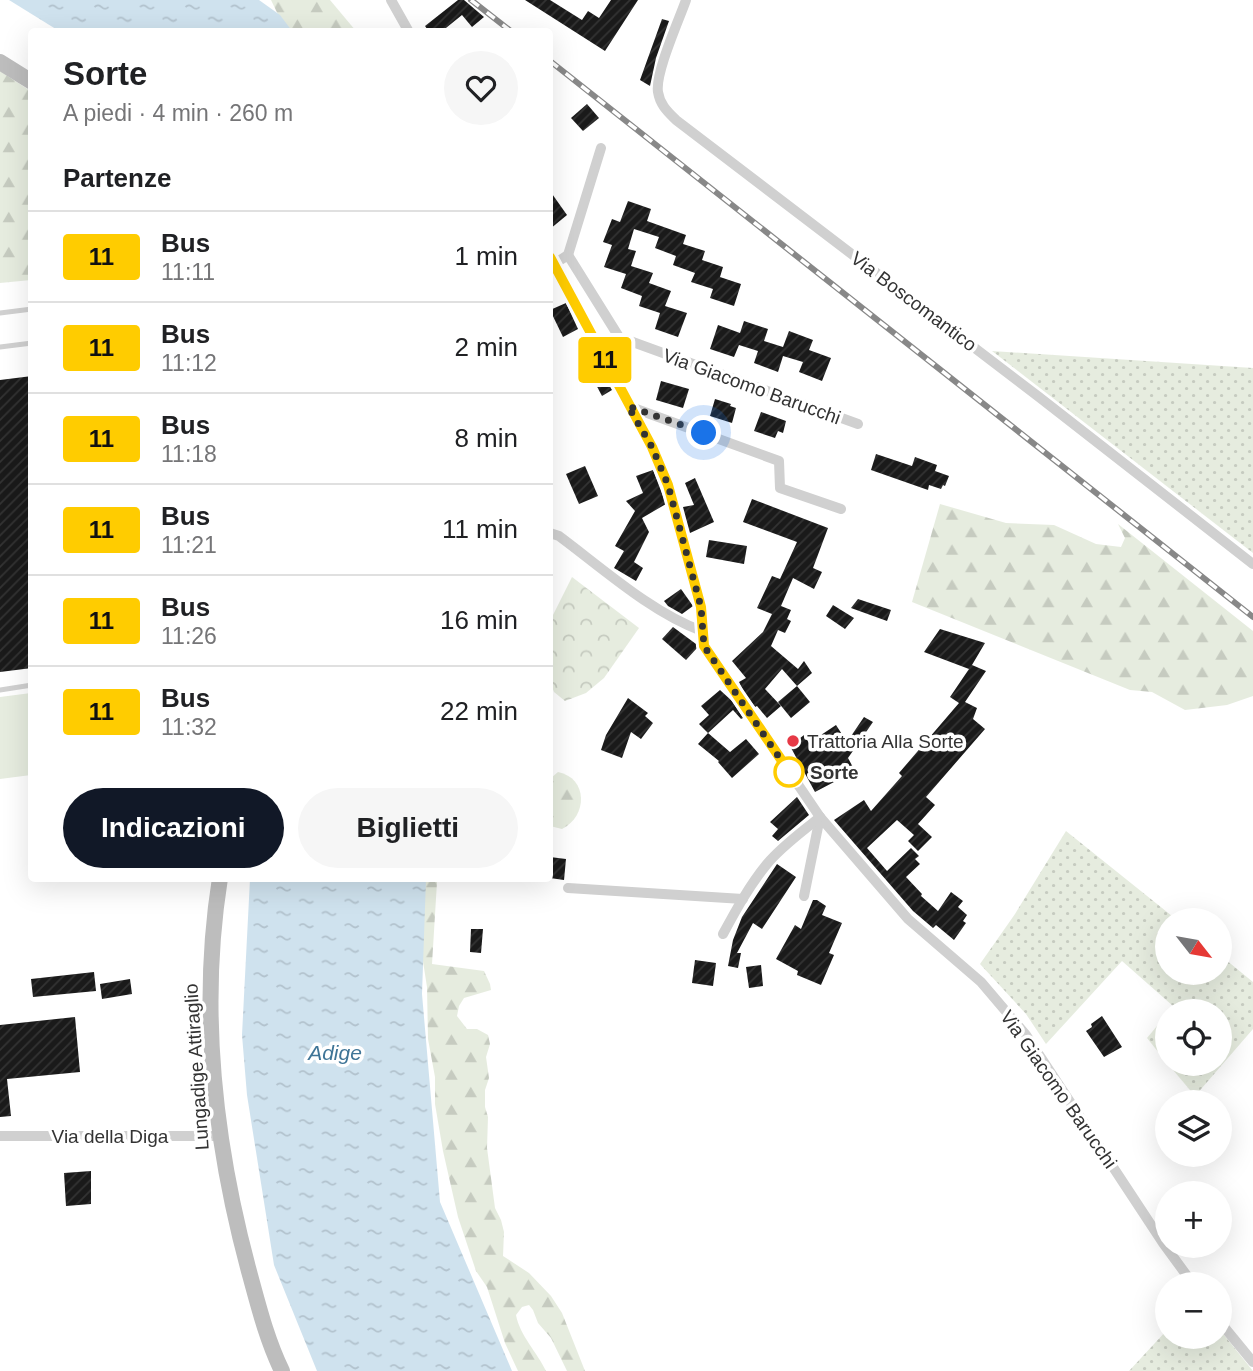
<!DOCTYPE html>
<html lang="it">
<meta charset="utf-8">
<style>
:root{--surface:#fff;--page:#f6f6f6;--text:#202124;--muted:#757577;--line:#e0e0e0;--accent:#111827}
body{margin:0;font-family:Arial,sans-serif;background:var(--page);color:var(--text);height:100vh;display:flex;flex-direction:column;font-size:26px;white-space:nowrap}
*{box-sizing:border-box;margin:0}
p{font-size:23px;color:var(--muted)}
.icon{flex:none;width:38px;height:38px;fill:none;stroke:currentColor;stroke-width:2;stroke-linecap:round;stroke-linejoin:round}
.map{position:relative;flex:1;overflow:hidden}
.panel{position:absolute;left:28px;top:28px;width:525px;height:854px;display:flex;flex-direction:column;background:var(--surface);border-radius:7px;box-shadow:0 7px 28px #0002}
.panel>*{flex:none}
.badge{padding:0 14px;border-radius:5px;font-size:24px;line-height:46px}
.needle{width:46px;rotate:121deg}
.tools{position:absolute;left:1155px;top:908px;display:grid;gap:14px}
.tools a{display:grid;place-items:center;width:77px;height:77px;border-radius:50%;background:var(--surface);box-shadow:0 7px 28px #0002;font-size:35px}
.you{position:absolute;width:35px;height:35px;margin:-18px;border:5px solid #fff;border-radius:50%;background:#1a73e8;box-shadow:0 0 0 10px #1a73e833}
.map>.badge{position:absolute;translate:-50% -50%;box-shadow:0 0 0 4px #fff}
h2{padding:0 35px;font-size:26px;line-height:63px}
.round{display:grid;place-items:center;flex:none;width:74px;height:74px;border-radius:37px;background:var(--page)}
.head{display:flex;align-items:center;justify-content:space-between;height:119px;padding:0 35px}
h1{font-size:33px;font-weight:700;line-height:52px}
.cta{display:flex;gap:14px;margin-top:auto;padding:14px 35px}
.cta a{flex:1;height:80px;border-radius:42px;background:var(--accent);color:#fff;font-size:28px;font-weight:700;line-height:80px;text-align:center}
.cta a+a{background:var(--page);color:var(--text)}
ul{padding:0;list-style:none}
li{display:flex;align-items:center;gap:21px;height:91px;padding:0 35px;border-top:2px solid var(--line)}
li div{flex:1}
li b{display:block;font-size:26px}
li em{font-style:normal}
li .badge{min-width:77px;font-weight:700;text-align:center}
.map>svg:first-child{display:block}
</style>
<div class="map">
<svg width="1253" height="1371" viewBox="0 0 1253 1371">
<defs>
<pattern id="grass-dots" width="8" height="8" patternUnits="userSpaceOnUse" patternTransform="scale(1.75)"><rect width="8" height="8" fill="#e6ecdf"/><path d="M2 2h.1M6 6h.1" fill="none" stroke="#c6cbc0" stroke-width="1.8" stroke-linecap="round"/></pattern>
<pattern id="forest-firs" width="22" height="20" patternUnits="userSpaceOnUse" patternTransform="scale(1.75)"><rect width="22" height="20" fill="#e6ecdf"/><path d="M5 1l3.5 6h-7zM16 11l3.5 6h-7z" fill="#c6cbc0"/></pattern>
<pattern id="park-crowns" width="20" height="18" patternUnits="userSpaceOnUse" patternTransform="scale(1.75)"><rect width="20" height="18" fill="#e6ecdf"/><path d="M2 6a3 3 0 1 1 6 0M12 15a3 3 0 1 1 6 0" fill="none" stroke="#c6cbc0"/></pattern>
<pattern id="water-ripples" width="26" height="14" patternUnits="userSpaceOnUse" patternTransform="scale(1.75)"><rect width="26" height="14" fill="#cfe2ee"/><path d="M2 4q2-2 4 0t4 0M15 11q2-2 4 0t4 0" fill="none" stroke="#b2c2cd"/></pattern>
<pattern id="building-hatch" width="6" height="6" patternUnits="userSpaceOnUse" patternTransform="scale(1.75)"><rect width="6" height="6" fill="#1a1a1a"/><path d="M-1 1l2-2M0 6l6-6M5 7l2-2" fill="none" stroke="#333"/></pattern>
</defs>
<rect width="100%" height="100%" fill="#fff"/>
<g fill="url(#grass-dots)">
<path d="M992 351 1253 368V553Z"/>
<path d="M1066 831 1177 920H1167V973H1220V955L1253 982V1029L1195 1096 1168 1064H1220V1012L1169 1011 1173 1006 1122 961 1046 1044 1026 1014 980 964 1015 914Z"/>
<path d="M1167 1014V1063L1147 1038Z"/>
<path d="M1167 1330V1337H1220V1330L1253 1371H1129Z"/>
</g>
<g fill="url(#forest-firs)">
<path d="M271 0H330L356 31H286Z"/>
<path d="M0 71 32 92 31 280 0 283Z"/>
<path d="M940 504 1006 523 1054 525 1096 544 1121 547 1125 538 1118 524 1253 631V696L1227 705 1185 710 1152 692 1130 690 912 602Z"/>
<path d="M558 772C588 778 588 816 562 829L550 826 551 778Z"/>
<path d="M422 879H515L437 882 432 964 484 971 490 984 491 990 464 998 459 1006 457 1016 467 1029H477L488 1035 490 1044 486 1057 489 1078 485 1090V1107L488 1117 487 1148 495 1208 501 1220 504 1232 503 1256 529 1273 551 1296 562 1313 585 1371H567L551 1338 538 1323 533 1310 529 1305 522 1307 516 1315C520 1336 537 1352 546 1371H518L505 1343 487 1287 476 1271 458 1217 443 1151 435 1104V1077L428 1039 427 987 422 955Z"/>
</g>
<path fill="url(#park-crowns)" d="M572 577 639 628 604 678 586 693 565 701 554 692 550 682V632L553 615Z"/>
<path fill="#e6ecdf" d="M31 693V775L0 779V697Z"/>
<g fill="url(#water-ripples)">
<path d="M9 0H259L280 15 292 31H59Z"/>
<path d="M250 879H426L422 994 440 1202 512 1371H317L274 1265 247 1095 242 1035Z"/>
</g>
<g fill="url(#building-hatch)">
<path d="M458 0H464L484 17 472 27 462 15 441 32H429L425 26Z"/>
<path d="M525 0H550L582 20 588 11 599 18 611 0H638L605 51Z"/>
<path d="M662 19 669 21 656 58 650 86 640 80Z"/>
<path d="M587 104 599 118 583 131 571 118Z"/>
<path d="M550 191 567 215 550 229Z"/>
<path d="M628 201 651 209 647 221 686 235 683 244 705 251 702 260 723 267 720 277 741 284 734 306 710 298 713 289 691 282 695 273 673 265 676 256 655 248 659 237 634 229 628 249 636 251 631 266 653 273 649 283 671 291 665 306 687 313 678 337 655 329 660 313 639 306 642 296 621 288 626 274 604 267 612 245 603 242 612 219 620 222Z"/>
<path d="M566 303 578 329 563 337 550 310Z"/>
<path d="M744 321 768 329 764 341 783 347 789 331 813 340 809 350 831 358 822 381 799 372 803 362 783 356 778 372 754 363 758 351 739 345 734 357 710 349 718 325 740 333Z"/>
<path d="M602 372 612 390 602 396 592 377Z"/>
<path d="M32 376V668L0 672V380Z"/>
<path d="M661 381 689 389 683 408 656 400Z"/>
<path d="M715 399 731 404 730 406 736 408 732 423 710 416Z"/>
<path d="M761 412 786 421 783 433 778 431 775 438 754 431Z"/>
<path d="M876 454 912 466 915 457 937 465 935 471 949 476 945 486 943 485 941 489 929 485 928 490 871 470Z"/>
<path d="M585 466 598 496 579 504 566 474Z"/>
<path d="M653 470 666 504 642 518 649 532 634 562 643 568 636 581 614 568 624 551 615 546 635 511 626 501 643 493 636 476Z"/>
<path d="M695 478 714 522 690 533 683 507 694 505 685 483Z"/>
<path d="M752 499 828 528 813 568 822 572 814 589 793 578 781 606 791 610 787 619 791 621 785 633 778 630 771 646 798 669 804 661 812 673 797 686 782 669 765 689 781 706 767 718 757 706 755 707 744 692 739 682 746 678 732 661 763 632 772 614 757 608 772 576 780 579 797 542 743 522Z"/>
<path d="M709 540 747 546 744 564 706 557Z"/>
<path d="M681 589 693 606 682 614 668 606 664 601Z"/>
<path d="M858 599 891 610 887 621 851 608Z"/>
<path d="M833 605 854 618 845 629 826 616Z"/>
<path d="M673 627 696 644 697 648 686 660 662 639Z"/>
<path d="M940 629 985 643 972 665 986 671 965 702 977 708 973 719 985 729 926 797 935 805 918 824 932 837 918 851 908 841 914 835 897 820 867 848 887 871 911 848 919 856 915 859 920 864 906 877 922 894 921 896 938 911 951 892 963 901 958 907 967 915 963 921 966 923 954 940 936 925 933 928 913 911 834 820 864 800 871 811 902 776 899 773 959 703 950 697 969 669 924 652Z"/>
<path d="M797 686 810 702 791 718 778 702Z"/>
<path d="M720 690 732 701 743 718 741 719 733 710 708 733 699 724 709 715 701 706Z"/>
<path d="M628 698 648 713 645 716 653 723 641 739 631 732 622 758 601 750 606 735Z"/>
<path d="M864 717 873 722 848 758 855 771 815 792 790 746 804 735 809 743 836 725 847 742Z"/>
<path d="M708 733 730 752 746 739 759 754 732 778 718 762 719 761 698 744Z"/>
<path d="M797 797 809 815 778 841 772 836 778 829 770 822Z"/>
<path d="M550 857 566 859 564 880 550 878Z"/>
<path d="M777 864 796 877 762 929 753 923 737 953H741L738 968 728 966 733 940 742 917Z"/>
<path d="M813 900H817L826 906 822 915 842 923 829 953 834 955 821 985 797 975 798 971 776 959 795 925 801 929Z"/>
<path d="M471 929H483L481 953 470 952Z"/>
<path d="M695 960 716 963 713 986 692 983Z"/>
<path d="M761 965 763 986 749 988 746 967Z"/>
<path d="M94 972 96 991 33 997 31 979Z"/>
<path d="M130 979 132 994 102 999 100 984Z"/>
<path d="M1102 1016 1122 1047 1104 1057 1086 1031 1092 1027 1091 1024Z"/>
<path d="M75 1017 80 1072 7 1079 11 1116 0 1117V1025Z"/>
<path d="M91 1171V1204L66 1206 64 1173Z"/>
</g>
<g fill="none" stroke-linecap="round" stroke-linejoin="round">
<g stroke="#d0d0d0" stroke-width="5">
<path d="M0 313 32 309"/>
<path d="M0 347 32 343"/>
<path d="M0 690 32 685"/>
</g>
<g stroke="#d0d0d0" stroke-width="10">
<path d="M391 0 409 32"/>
<path d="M686 0C679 20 655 73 658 92 660 105 668 112 676 120L1039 397 1253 564"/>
<path d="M568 255 601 148"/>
<path d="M550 257 652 448 669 485 701 607 704 646 820 817 908 919 981 982 1026 1035 1163 1243 1193 1284"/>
<path d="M554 264 568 255 619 337 858 424"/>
<path d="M628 406 779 461 780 488 841 509"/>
<path d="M550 533 559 536C602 568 652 613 702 631"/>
<path d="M568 888 743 899"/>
<path d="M804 896 820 817"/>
<path d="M723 934C736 910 749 886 767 864 782 846 802 832 820 817"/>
<path d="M0 1136H219"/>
<path d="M1220 1322 1253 1362"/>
</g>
<g stroke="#bdbdbd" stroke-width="16">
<path d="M0 62 32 82"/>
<path d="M220 878C199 1010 215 1147 250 1275 259 1308 267 1340 282 1371"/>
</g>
<defs>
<g id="rail">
<path d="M471 0 512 32"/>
<path d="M550 61 1253 617"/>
</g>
</defs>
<use href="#rail" stroke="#888" stroke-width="6"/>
<use href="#rail" stroke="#fff" stroke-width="3.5" stroke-dasharray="10" stroke-linecap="butt"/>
</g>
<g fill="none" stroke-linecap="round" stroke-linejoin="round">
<defs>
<path id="line" d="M550 257 652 447 668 485 701 607 704 646 795 780"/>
</defs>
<use href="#line" stroke="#fff" stroke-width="16"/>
<use href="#line" stroke="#fc0" stroke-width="10"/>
<path stroke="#333" stroke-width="7" stroke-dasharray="0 12.6" d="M704 433 628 406 652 447 668 485 701 607 704 646 789 772"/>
</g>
<circle fill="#e63946" stroke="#fff" stroke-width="2.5" cx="793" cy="741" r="7"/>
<circle fill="#fff" stroke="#fc0" stroke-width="3.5" cx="789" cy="772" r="14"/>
<g text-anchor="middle" stroke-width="7" stroke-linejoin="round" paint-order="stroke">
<g font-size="19" fill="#333" stroke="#fff">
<text transform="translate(914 301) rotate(37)" y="7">Via Boscomantico</text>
<text transform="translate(752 386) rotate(20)" y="7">Via Giacomo Barucchi</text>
<text transform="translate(196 1067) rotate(-94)" y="7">Lungadige Attiraglio</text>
<text transform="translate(1059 1089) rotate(55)" y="7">Via Giacomo Barucchi</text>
<text x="110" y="1143">Via della Diga</text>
</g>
<g font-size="19" fill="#333" stroke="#fff" text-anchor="start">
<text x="807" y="748">Trattoria Alla Sorte</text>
</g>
<g font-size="19" font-weight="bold" fill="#333" stroke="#fff" text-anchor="start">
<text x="810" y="779">Sorte</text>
</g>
<g font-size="21" font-style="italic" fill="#3f7597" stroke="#fff">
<text x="335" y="1060">Adige</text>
</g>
</g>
</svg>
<div class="tools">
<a><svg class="needle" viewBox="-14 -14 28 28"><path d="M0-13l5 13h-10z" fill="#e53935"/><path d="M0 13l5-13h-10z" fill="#757577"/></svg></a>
<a><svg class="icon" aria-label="locate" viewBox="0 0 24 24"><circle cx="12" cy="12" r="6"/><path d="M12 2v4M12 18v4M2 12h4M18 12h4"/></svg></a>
<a><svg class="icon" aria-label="layers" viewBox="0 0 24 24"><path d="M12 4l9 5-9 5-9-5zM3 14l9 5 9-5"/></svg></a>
<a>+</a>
<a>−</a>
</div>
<div class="you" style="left:704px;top:433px"></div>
<b class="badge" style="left:605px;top:360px;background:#fc0;color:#111">11</b>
<section class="panel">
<div class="head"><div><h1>Sorte</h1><p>A piedi · 4 min · 260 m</p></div><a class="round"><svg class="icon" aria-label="heart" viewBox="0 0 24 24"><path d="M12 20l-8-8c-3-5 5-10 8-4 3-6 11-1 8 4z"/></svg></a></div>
<h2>Partenze</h2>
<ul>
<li><span class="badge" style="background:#fc0;color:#111">11</span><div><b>Bus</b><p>11:11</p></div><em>1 min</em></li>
<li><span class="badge" style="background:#fc0;color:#111">11</span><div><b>Bus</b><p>11:12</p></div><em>2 min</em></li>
<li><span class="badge" style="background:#fc0;color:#111">11</span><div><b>Bus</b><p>11:18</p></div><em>8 min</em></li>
<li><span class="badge" style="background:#fc0;color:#111">11</span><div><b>Bus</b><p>11:21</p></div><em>11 min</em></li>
<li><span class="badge" style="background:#fc0;color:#111">11</span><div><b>Bus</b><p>11:26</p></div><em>16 min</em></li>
<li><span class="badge" style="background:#fc0;color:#111">11</span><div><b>Bus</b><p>11:32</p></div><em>22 min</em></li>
</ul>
<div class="cta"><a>Indicazioni</a><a>Biglietti</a></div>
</section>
</div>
